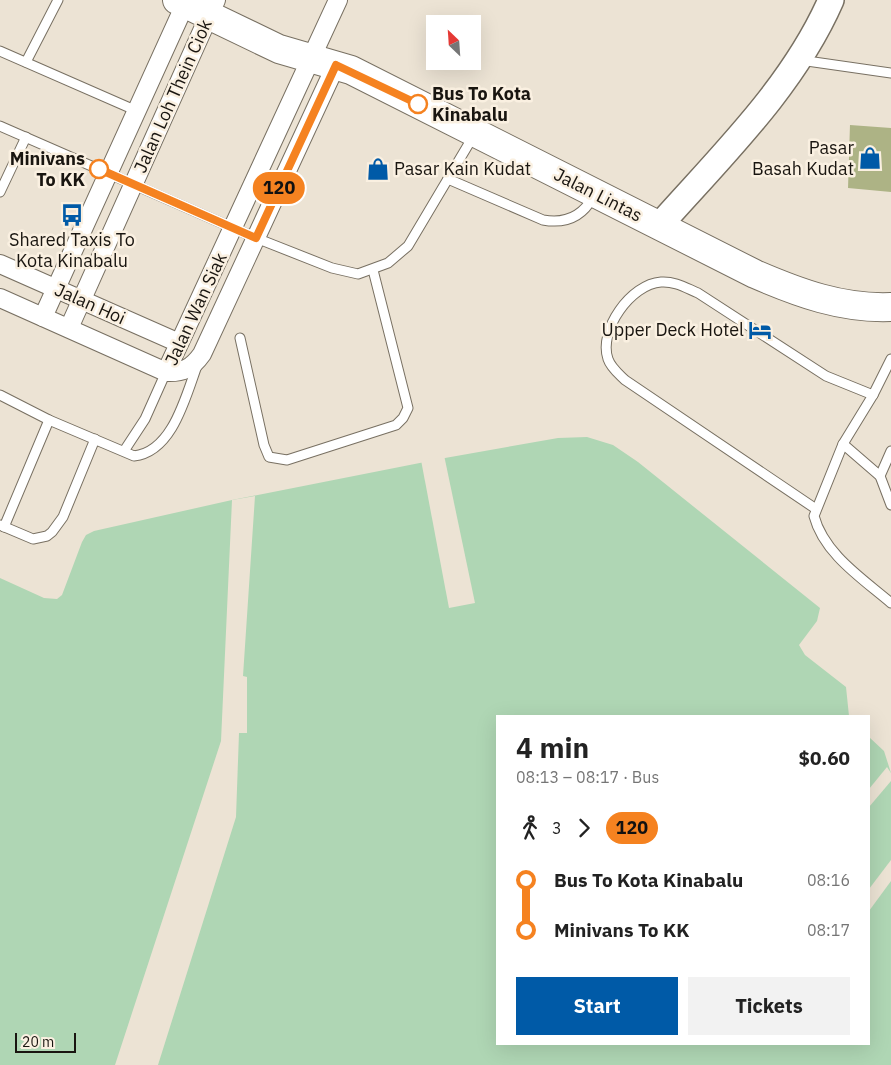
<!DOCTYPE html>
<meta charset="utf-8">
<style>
:root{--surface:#fff;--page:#f2f2f2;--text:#222;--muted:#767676;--accent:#005aa7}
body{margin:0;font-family:"IBM Plex Sans",sans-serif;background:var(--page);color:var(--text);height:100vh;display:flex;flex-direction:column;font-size:19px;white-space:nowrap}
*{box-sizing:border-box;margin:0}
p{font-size:16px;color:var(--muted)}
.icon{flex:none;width:28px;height:28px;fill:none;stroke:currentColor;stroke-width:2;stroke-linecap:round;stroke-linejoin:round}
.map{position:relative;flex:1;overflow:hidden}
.panel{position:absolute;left:496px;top:715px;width:374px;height:330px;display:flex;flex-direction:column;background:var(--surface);border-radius:0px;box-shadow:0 5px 20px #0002}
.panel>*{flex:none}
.badge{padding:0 10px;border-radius:16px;font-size:18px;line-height:32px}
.needle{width:32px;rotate:335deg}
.tools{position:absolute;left:426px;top:15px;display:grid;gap:10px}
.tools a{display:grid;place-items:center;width:55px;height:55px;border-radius:0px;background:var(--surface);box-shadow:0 5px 20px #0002;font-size:25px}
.scale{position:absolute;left:15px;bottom:12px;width:61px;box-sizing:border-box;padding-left:5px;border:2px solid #191510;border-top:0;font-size:14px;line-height:18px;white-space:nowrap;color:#191510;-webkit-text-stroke:4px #faf0e1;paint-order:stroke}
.map>.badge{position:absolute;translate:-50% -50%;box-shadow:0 0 0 2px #fff}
.legs{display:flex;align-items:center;gap:8px;height:55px;padding:0 20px;font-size:16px}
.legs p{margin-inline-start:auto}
.headline{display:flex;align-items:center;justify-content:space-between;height:85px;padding:0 20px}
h1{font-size:28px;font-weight:800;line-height:38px}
.cta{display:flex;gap:10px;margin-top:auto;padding:10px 20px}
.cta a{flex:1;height:58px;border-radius:0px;background:var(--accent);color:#fff;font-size:20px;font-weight:800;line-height:58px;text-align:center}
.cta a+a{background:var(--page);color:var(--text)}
ul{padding:0 20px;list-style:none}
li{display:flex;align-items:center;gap:18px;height:50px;font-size:19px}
li i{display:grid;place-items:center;width:8px;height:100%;margin:0 6px;background:currentColor}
li i::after{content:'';width:12px;height:12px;margin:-6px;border:4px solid;border-radius:50%;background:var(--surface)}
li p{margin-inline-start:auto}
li:first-child i{background:linear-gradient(#0000 50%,currentColor 0)}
li:last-child i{background:linear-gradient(currentColor 50%,#0000 0)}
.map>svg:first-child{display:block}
</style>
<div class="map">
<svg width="891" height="1065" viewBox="0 0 891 1065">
<rect width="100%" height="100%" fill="#ece3d4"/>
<path fill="#afd6b4" d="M587 437 613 445 638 462 820 608 817 621 799 645 805 655 846 687 849 716H498V1044H869V737L884 751 891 773V1065H0V578L44 598 57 599 62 595 82 542 86 535 94 531 232 500 445 458 558 438Z"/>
<g fill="#ece3d4">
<path d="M444 455 475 603 449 608 421 460Z"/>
<path d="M255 496 243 676 247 677V733H239L236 817 158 1065H115L221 741 232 500Z"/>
<path d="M887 767 891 773V781L869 807V789Z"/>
<path d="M891 860V881L869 911V889Z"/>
</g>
<path fill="#adb385" d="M850 125 891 128V192L848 188Z"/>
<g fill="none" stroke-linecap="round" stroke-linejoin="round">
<defs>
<g id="service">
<path d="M0 51 137 111"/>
<path d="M800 60 891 73"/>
<path d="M26 62 58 0"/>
<path d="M0 126 256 238 332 268 358 274 388 263 408 246 474 135"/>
<path d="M448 179 543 220C565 224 582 217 593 197"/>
<path d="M0 192 26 137"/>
<path d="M240 338 264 445 269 457 287 460 396 425 403 418 408 408 373 270"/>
<path d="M891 359 873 395 843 444 814 516C824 554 863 579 891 603"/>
<path d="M0 395 49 420 134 456C173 452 186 395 198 363"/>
<path d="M843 444 880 476 891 505"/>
<path d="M124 451 145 419 166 372"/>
<path d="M880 476 891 451"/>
<path d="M816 509 625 380C619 374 611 368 608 359 598 330 631 284 661 282 675 281 686 288 698 293L826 376 873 395"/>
<path d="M0 525 33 539 47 536 52 532 63 517 95 439"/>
<path d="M4 527 49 420"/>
</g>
<g id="minor">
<path d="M336 65 202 354C192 368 183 373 166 372L338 0"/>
<path d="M0 264 179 343"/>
<path d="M0 298 166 372"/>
<path d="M43 317 187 0"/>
<path d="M69 328 216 0"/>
</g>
<path id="secondary" d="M659 226C721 156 793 87 831 0"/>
<path id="primary" d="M177 0 279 49 351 70 755 274C799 293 842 309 891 307"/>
</defs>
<use href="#service" stroke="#787062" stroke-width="11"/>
<use href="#minor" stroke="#787062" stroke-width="20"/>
<use href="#secondary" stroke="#787062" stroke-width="28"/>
<use href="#primary" stroke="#787062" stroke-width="30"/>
<use href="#service" stroke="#fff" stroke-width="9"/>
<use href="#minor" stroke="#fff" stroke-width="18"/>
<use href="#secondary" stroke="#fff" stroke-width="25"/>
<use href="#primary" stroke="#fff" stroke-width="28"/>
</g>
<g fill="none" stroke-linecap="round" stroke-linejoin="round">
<defs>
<path id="line-1" d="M99 169 256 238 336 65 418 104"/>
</defs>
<use href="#line-1" stroke="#fff" stroke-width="11"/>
<use href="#line-1" stroke="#f58220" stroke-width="8"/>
</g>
<defs>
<symbol id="shop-bare" viewBox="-9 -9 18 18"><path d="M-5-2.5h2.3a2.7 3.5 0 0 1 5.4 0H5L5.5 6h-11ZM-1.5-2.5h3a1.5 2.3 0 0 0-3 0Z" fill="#005aa7" stroke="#faf0e1" stroke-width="2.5" paint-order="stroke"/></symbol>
<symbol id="bus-bare" viewBox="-9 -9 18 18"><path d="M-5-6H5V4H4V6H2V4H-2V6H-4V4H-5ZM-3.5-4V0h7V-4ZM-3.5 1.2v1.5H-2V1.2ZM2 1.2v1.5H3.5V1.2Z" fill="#005aa7" stroke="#faf0e1" stroke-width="2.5" paint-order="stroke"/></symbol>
<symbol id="hotel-bare" viewBox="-9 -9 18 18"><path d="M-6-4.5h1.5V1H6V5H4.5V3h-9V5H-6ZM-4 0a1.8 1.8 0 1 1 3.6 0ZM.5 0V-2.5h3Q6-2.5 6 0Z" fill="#005aa7" stroke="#faf0e1" stroke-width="2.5" paint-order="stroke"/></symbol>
</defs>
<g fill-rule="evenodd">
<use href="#shop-bare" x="854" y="142" width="32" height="32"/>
<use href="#shop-bare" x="362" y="153" width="32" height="32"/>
<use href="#bus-bare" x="56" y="199" width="32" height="32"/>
<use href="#hotel-bare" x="744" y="314" width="32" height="32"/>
</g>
<g fill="#fff" stroke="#f58220" stroke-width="2.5">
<circle cx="418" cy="104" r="9"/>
<circle cx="99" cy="169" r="9"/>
</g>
<g text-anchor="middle" stroke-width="5" stroke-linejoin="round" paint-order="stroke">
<g font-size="18" font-weight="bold" fill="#191510" stroke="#faf0e1" text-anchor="start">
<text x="432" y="100">Bus To Kota<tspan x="432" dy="21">Kinabalu</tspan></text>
<text x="85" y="165" text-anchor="end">Minivans<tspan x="85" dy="21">To KK</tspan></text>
</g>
<g font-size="18" fill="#191510" stroke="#faf0e1">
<text transform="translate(173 96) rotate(-66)" y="6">Jalan Loh Thein Ciok</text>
<text transform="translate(598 195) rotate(27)" y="6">Jalan Lintas</text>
<text transform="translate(90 304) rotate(24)" y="6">Jalan Hoi</text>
<text transform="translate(196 309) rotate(-65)" y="6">Jalan Wan Siak</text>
</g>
<g font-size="18" fill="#191510" stroke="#faf0e1" text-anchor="end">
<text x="854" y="154">Pasar<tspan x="854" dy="21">Basah Kudat</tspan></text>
<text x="394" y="175" text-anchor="start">Pasar Kain Kudat</text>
<text x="72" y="246" text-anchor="middle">Shared Taxis To<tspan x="72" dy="21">Kota Kinabalu</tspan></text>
<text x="744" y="336">Upper Deck Hotel</text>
</g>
</g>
</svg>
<div class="tools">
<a><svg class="needle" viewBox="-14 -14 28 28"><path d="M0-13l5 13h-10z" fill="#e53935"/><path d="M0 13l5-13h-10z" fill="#767676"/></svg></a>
</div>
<div class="scale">20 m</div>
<b class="badge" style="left:279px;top:188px;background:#f58220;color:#111">120</b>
<section class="panel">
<div class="headline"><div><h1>4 min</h1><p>08:13 – 08:17 · Bus</p></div><b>$0.60</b></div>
<div class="legs"><svg class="icon" aria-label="walk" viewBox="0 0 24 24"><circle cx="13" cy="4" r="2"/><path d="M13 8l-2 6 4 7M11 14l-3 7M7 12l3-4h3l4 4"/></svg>3<svg class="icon" aria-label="forward" viewBox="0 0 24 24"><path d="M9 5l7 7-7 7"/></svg><b class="badge" style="background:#f58220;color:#111">120</b></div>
<ul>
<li><i style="color:#f58220"></i><b>Bus To Kota Kinabalu</b><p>08:16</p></li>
<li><i style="color:#f58220"></i><b>Minivans To KK</b><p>08:17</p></li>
</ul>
<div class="cta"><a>Start</a><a>Tickets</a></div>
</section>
</div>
